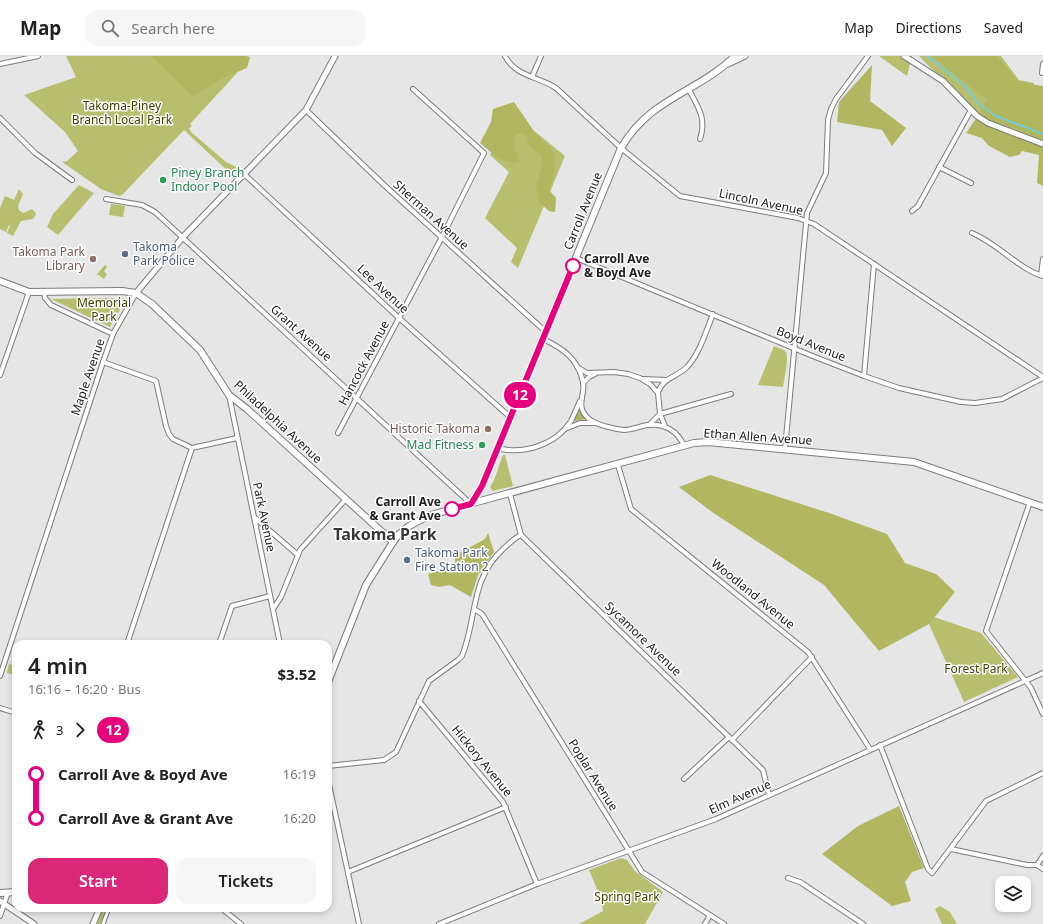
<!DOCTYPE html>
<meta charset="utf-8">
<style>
:root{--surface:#fff;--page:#f6f6f6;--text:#222;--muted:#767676;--line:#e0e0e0;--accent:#db2777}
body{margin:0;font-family:"Noto Sans",sans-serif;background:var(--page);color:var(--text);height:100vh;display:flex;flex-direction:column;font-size:15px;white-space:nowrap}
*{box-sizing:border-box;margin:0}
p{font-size:13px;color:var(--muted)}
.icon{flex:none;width:22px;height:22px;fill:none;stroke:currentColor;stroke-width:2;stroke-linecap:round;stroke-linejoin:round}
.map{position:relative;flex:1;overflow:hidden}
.details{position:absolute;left:12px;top:584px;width:320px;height:272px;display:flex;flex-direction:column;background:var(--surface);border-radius:12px;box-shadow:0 2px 6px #0003}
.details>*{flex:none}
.badge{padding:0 8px;border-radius:13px;font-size:14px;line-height:26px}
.fabs{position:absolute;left:995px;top:820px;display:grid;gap:8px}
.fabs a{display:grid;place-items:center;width:36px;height:36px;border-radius:8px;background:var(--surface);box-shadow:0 2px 6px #0003;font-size:20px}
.map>.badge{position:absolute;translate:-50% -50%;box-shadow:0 0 0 2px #fff}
.legs{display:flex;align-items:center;gap:6px;height:44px;padding:0 16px;font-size:13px}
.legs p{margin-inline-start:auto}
.head{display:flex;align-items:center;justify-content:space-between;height:68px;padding:0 16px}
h1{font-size:22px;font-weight:600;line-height:30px}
.action{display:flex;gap:8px;margin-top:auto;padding:8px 16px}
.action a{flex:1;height:46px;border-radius:12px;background:var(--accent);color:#fff;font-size:16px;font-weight:600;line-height:46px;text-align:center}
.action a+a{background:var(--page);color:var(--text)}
ul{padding:0 16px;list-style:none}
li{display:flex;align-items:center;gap:14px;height:44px;font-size:15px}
li i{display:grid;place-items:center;width:6px;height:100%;margin:0 5px;background:currentColor}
li i::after{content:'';width:10px;height:10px;margin:-5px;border:3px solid;border-radius:50%;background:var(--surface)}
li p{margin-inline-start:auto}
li:first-child i{background:linear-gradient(#0000 50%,currentColor 0)}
li:last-child i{background:linear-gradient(currentColor 50%,#0000 0)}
header{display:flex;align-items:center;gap:24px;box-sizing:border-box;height:56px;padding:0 20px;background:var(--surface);border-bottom:1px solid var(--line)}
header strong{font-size:19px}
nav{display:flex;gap:22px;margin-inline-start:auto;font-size:14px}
.search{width:280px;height:36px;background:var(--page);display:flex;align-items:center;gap:10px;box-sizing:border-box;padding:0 14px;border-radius:12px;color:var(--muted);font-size:15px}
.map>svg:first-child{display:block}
</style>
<header>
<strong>Map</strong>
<div class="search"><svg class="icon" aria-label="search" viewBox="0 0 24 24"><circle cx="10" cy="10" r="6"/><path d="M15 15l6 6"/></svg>Search here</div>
<nav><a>Map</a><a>Directions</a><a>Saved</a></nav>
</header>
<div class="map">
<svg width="1043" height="868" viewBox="0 0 1043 868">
<rect width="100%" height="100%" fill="#e6e6e7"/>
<g fill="#b7bf6e">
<path d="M66 0H218L237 17 190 68 192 70 189 72 191 76 226 106 238 112 231 118 184 74 122 139 119 140 101 133 62 106 67 105 78 95 65 76 24 39 76 21Z"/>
<path d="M879 0H912L907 20Z"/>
<path d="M919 0H1001L1019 24 1034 27 1028 60 1043 85 975 57Z"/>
<path d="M512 57 565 100 518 212 511 206 517 192 485 162 509 116 490 99Z"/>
<path d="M79 129 94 137 58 179 47 171 53 158Z"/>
<path d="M19 133 23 138 18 150 19 154 23 157 32 153 35 156 36 159 33 163 21 165 13 180 7 177 10 170 9 169 6 176 0 173V152L5 140 14 144Z"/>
<path d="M111 148 125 150 123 161 109 159Z"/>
<path d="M105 209 107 211 104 215 107 218 104 223 97 218Z"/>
<path d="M104 242 126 243 110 271 51 243Z"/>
<path d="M774 290C777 292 784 293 786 296 789 302 784 325 783 331L758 329Z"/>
<path d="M503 399H505L513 430 493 435 490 431C497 421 498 410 503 399Z"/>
<path d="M934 561 981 577 1018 621 964 646 928 566Z"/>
<path d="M9 608 16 610 15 619 7 617Z"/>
<path d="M621 802 627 804 635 815 663 836 645 868H579L603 855 601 843 589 814Z"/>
<path d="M940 850 950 856 957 868H942L935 853Z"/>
<path d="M103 852H107L101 868H96Z"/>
</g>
<g fill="#b0b760">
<path d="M151 0H246L250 1 247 12 223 22 193 41Z"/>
<path d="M931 0H997L1018 26 1043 30V130L1037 127 1039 99 1022 95 1019 99 1010 101 989 90 982 82 966 77 975 64 987 44Z"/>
<path d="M872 9 870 45 906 72 892 90 882 74 837 66 839 46Z"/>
<path d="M514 46 536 78 555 97V114L549 134 556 142 555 156 549 155 539 146 536 128 541 114 542 100 528 88 527 80 522 78H515L514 89 519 106C503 109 492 97 480 87L491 66 493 53Z"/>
<path d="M579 354 586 363 575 365 573 363Z"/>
<path d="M710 419 829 457 887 478 905 507 936 518 955 536 929 568 879 595 824 529 712 456 679 431Z"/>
<path d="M488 477 494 496 478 519 471 541 450 529 439 531 431 529 428 518 456 510 454 500 485 483Z"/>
<path d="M899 750 924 812 912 816 905 826 911 845 892 850 822 798 858 770Z"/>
</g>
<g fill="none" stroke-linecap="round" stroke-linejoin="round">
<path stroke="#62d2f2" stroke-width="1.5" d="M927 0 964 29 979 48 996 60 1043 78"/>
<defs>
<path id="pedestrian" d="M103 868 109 852"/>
<g id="minor">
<path d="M505 0C516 21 538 20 556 32L621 92 680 140 798 162 814 168 1043 321"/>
<path d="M0 8 38 0"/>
<path d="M1042 17 1043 8"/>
<path d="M532 21 541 0"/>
<path d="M688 32C698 51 707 62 700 83"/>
<path d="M306 54 384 129 546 276"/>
<path d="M0 62 35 97 72 124"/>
<path d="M939 111 971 127"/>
<path d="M243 117 399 262 510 361"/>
<path d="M106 143 142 149 155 156 471 448"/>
<path d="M912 155 918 150 971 54"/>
<path d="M972 177C997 187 1020 214 1043 220"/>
<path d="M576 202 810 299 864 320 899 332 961 346 975 347 1002 343 1043 322"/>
<path d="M1041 219 1043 203"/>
<path d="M44 237 45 242 51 249 113 278"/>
<path d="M543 283C562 292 578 302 583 326 586 339 574 350 589 363 596 369 615 373 624 374 632 374 640 370 648 369 664 367 678 375 684 390"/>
<path d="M103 306 156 325 166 370 169 378 173 383 192 392 237 382"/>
<path d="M577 311 587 317 614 316 628 318 640 322 650 328 658 337 660 358 665 370"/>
<path d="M0 319 29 236"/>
<path d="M864 320 874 208"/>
<path d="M644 323 666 324"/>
<path d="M583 327 589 321 595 318"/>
<path d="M658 337C662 322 677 321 687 311 700 297 706 275 713 258"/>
<path d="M229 339 280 588"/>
<path d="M649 369 660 358 731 338"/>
<path d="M565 373 580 367H595"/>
<path d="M338 377 442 181 484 97 413 33"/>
<path d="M497 392C523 399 556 389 571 365 574 359 577 352 580 345"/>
<path d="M785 393 807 157 826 117 828 64 831 53 836 43 868 0"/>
<path d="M618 409 631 453 808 596 870 693"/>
<path d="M510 438 521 479 763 714 769 739"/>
<path d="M1030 446 986 575 1031 632 1043 658"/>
<path d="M254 461 298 499"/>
<path d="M273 553 281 541 300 494 346 443"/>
<path d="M474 553 482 558 642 816 724 868"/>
<path d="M127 588 192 392"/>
<path d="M219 588 232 550 270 540"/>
<path d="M0 620 103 306 113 278 136 237"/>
<path d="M419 645 503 746 537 828"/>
<path d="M0 652 16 657"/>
<path d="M732 684 812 601"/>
<path d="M880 689 928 813 932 817 986 745 1043 717"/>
<path d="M328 710 384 704 396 696 429 625 458 604 462 600C478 560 469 524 504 492 509 488 514 482 521 479"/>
<path d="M684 723 729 681"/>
<path d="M328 724 359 868"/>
<path d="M951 793 1027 809H1037L1043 813"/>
<path d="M1037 809 1043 800"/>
<path d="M348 816 506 751"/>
<path d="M788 822 800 826 863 868"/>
<path d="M221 852 241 868"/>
<path d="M0 860 8 836"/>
<path d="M439 868 537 828 716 763 1043 617"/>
<path d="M705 868 710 859"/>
</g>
<g id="tertiary">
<path d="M904 0 943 25 977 60 988 67 1043 88"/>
<path d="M728 8 745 0"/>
<path d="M136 237 183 181 306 54 335 0"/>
<path d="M0 845 34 868"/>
<path d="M93 868 100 852"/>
</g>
<g id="secondary">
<path d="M0 225 29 236 122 235 136 237 152 248 200 294 229 339 247 353 393 486"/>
<path d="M471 448 482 430 621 92C651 41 697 37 735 0"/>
<path d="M328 626 366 529 393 486 399 478 409 470 428 460 473 447 694 387 708 386 914 406 1043 451"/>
<path d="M0 837 16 836"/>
</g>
</defs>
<use href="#pedestrian" stroke="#7c7c7d" stroke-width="5"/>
<use href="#minor" stroke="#7c7c7d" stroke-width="6"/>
<use href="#tertiary" stroke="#7c7c7d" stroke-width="7"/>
<use href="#secondary" stroke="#7c7c7d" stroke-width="8"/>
<use href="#pedestrian" stroke="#fff" stroke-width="3"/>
<use href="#minor" stroke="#fff" stroke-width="4"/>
<use href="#tertiary" stroke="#fff" stroke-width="5"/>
<use href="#secondary" stroke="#fff" stroke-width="6"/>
</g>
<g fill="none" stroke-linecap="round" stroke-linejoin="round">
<defs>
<path id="line-1" d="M452 453 471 448 482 430 573 210"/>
</defs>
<use href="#line-1" stroke="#fff" stroke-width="9"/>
<use href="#line-1" stroke="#e6007e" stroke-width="6"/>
</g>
<g fill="#2e9e5b" stroke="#fff" stroke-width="1.5">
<circle cx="163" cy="124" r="4"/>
<circle cx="482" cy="389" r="4"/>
</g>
<g fill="#5c6f8a" stroke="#fff" stroke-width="1.5">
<circle cx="125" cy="198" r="4"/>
<circle cx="407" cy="504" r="4"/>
</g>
<g fill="#8d6e63" stroke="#fff" stroke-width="1.5">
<circle cx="93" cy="203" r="4"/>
<circle cx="488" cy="373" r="4"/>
</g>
<g fill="#fff" stroke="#e6007e" stroke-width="2">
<circle cx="573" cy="210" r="7"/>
<circle cx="452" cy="453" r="7"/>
</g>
<g text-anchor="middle" stroke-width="3" stroke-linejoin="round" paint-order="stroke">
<g font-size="12" fill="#414400" stroke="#fff">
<text x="122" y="54">Takoma-Piney<tspan x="122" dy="14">Branch Local Park</tspan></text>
<text x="104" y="251">Memorial<tspan x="104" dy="14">Park</tspan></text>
<text x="976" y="617">Forest Park</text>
<text x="627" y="845">Spring Park</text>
</g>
<g font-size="12" fill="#27864d" stroke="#fff" text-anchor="start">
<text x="171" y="121">Piney Branch<tspan x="171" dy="14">Indoor Pool</tspan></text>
<text x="474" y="393" text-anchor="end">Mad Fitness</text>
</g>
<g font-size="12" fill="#212121" stroke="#fff">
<text transform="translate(761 146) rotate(12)" y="4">Lincoln Avenue</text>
<text transform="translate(583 155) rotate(-68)" y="4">Carroll Avenue</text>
<text transform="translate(431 159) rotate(42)" y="4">Sherman Avenue</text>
<text transform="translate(383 233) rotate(43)" y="4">Lee Avenue</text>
<text transform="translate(301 277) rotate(42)" y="4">Grant Avenue</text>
<text transform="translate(811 288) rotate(22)" y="4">Boyd Avenue</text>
<text transform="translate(364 307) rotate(-62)" y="4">Hancock Avenue</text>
<text transform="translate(88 321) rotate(-71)" y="4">Maple Avenue</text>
<text transform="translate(278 366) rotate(43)" y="4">Philadelphia Avenue</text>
<text transform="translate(758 381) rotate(4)" y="4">Ethan Allen Avenue</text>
<text transform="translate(264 461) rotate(78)" y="4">Park Avenue</text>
<text transform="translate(753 538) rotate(39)" y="4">Woodland Avenue</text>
<text transform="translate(643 583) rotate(44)" y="4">Sycamore Avenue</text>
<text transform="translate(482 705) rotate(51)" y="4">Hickory Avenue</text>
<text transform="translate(593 719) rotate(58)" y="4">Poplar Avenue</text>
<text transform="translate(740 741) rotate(-24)" y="4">Elm Avenue</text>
</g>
<g font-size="12" fill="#4e5e75" stroke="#fff" text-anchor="start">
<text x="133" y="195">Takoma<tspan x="133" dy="14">Park Police</tspan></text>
<text x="415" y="501">Takoma Park<tspan x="415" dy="14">Fire Station 2</tspan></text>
</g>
<g font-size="12" fill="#785e54" stroke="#fff" text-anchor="end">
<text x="85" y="200">Takoma Park<tspan x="85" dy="14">Library</tspan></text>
<text x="480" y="377">Historic Takoma</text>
</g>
<g font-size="12" font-weight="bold" fill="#212121" stroke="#fff" text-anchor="start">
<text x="584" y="207">Carroll Ave<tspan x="584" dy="14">&amp; Boyd Ave</tspan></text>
<text x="441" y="450" text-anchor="end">Carroll Ave<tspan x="441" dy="14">&amp; Grant Ave</tspan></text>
</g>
<g font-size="16" font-weight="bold" fill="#363637" stroke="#fff">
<text x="385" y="484">Takoma Park</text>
</g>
</g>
</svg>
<div class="fabs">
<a><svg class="icon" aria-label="layers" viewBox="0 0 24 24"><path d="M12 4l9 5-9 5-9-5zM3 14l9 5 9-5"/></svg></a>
</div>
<b class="badge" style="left:520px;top:339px;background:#e6007e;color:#fff">12</b>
<section class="details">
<div class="head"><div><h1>4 min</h1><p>16:16 – 16:20 · Bus</p></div><b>$3.52</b></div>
<div class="legs"><svg class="icon" aria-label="walk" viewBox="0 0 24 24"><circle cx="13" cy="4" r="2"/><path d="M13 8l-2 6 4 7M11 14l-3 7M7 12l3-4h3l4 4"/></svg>3<svg class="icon" aria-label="forward" viewBox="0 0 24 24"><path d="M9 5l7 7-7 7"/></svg><b class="badge" style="background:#e6007e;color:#fff">12</b></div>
<ul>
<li><i style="color:#e6007e"></i><b>Carroll Ave &amp; Boyd Ave</b><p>16:19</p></li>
<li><i style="color:#e6007e"></i><b>Carroll Ave &amp; Grant Ave</b><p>16:20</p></li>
</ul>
<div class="action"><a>Start</a><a>Tickets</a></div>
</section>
</div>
